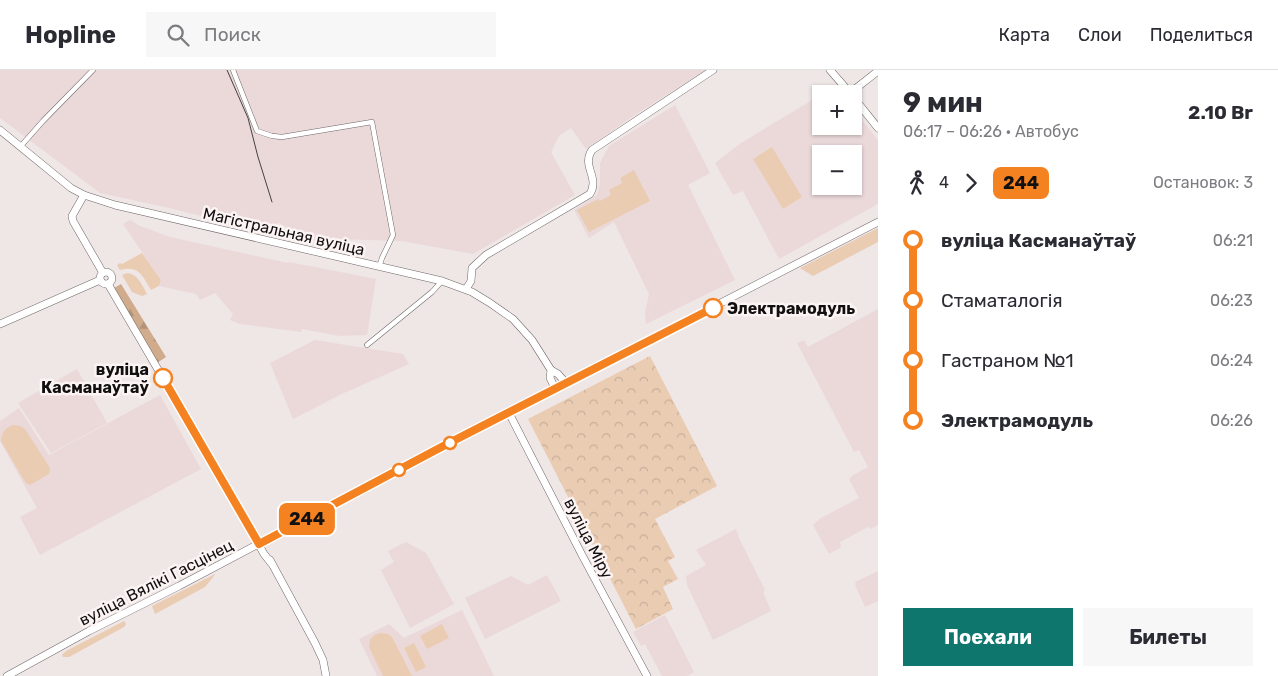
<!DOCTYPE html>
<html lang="ru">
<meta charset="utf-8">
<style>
:root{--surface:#fff;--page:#f7f7f7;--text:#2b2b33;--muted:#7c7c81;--line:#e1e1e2;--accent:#0f766e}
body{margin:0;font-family:Rubik,sans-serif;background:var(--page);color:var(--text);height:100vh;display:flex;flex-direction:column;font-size:19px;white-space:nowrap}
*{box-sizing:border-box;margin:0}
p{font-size:16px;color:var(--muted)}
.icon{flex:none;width:28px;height:28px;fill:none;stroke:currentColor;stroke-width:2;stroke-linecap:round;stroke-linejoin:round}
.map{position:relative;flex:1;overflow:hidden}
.details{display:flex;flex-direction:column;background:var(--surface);width:400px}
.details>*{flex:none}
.badge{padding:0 10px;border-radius:8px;font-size:18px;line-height:32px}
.fabs{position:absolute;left:812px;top:15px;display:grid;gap:10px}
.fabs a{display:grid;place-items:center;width:50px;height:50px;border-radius:0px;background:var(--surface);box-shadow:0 1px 4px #0004;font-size:25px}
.map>.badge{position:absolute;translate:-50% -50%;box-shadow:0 0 0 2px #fff}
.legs{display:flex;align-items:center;gap:8px;height:55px;padding:0 25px;font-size:16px}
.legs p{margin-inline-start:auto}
.headline{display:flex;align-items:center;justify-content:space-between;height:85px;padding:0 25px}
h1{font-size:28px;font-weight:700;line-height:38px}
.primary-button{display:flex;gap:10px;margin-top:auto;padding:10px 25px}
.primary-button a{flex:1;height:58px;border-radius:0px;background:var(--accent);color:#fff;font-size:20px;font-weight:700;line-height:58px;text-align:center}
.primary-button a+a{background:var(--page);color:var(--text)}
ul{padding:0 25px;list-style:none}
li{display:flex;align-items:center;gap:18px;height:60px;font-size:19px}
li i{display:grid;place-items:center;width:8px;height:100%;margin:0 6px;background:currentColor}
li i::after{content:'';width:12px;height:12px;margin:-6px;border:4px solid;border-radius:50%;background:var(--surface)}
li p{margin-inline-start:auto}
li:first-child i{background:linear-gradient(#0000 50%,currentColor 0)}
li:last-child i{background:linear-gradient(currentColor 50%,#0000 0)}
header{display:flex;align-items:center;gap:30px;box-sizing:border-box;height:70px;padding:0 25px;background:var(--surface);border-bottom:1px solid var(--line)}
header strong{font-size:24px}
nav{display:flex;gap:28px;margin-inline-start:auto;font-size:18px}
.search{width:350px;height:45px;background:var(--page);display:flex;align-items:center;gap:12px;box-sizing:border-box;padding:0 18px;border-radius:0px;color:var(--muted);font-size:19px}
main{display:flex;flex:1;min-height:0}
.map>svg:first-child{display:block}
</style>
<header>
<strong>Hopline</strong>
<div class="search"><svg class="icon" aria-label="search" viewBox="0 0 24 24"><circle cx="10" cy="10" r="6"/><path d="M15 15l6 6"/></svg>Поиск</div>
<nav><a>Карта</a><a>Слои</a><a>Поделиться</a></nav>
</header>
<main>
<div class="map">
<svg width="878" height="606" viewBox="0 0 878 606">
<defs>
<pattern id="forest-firs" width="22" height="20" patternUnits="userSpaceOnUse" patternTransform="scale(1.25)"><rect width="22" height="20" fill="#d0ab8c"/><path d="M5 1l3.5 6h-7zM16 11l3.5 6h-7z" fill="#b29278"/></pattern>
<pattern id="park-crowns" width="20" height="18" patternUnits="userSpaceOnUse" patternTransform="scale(1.25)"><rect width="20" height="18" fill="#eaccb3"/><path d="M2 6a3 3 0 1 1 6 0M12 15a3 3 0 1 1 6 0" fill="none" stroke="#c8ae99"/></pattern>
</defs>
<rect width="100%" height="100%" fill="#efe6e6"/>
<g fill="#ebd9da" fill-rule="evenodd">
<path d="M0 0H705L632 47 586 79 571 58 559 66 551 82 575 125 473 184 402 171 331 169 311 171 279 153 275 154 274 164 169 138 100 123 0 48Z"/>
<path d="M833 14 841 24H821V56H854V40L878 70V134L779 189 743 121 733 125 715 93 741 73 809 32ZM821 84H854V116H821Z"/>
<path d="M675 35 710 103 688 115 735 210 646 254 645 243 649 224 614 152 589 168 574 140 597 125 600 114V93L609 76Z"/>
<path d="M130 150 140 156 170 167 288 193 289 192 376 209 367 265 340 266 302 259 301 262 240 254 230 250 233 244 215 223 200 230 196 224 159 216 161 210 123 154Z"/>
<path d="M878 239V455L870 459 868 457 840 472 841 476 840 478 829 484 813 455 821 448 859 428 849 409 853 405 868 397 859 380 854 382 797 273 804 270 808 277Z"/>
<path d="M315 270 403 284 409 294 342 324 293 349 270 293Z"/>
<path d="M77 299 107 353 51 383 18 333Z"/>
<path d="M160 325 201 399 40 485 20 447 37 438 0 371V351L19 338 49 385Z"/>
<path d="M736 459 739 468 765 520 763 522 771 541 713 570 687 515 686 506 706 495 696 480Z"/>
<path d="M406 472 426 483 454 534 410 558 381 500 394 492 388 481Z"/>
<path d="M878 501V531L865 537 855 515 856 514 855 512Z"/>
<path d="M547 505 561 531 485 569 465 528 511 506 528 515Z"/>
<path d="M462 540 494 606H377L359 569 389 554 404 568Z"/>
<path d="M665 545 694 602 687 606H662L645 574 641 576 633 562Z"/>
</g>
<g fill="#eaccb3">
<path d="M772 77 802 127 783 139 753 89Z"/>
<path d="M634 100 650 131 589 162 577 140 598 129 600 131 611 125 609 120 622 113 620 108Z"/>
<path d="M878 158V172L813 206 800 198Z"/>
<path d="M142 183 161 210 159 216 151 220C142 205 139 195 120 200L117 195 120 193 122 194Z"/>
<path d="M127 203C138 204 142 215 147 224L142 226 132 222 122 205Z"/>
<path d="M13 355 20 356 25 359 50 398 49 404 30 415 25 412 1 371C1 363 5 358 13 355Z"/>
<path d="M215 504 214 506 205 517 155 544 152 536Z"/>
<path d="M124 551 126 554 124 557 69 587H63L62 585 66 581Z"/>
<path d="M442 554 449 568 427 579 420 566Z"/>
<path d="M381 563 388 564 392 567 412 606H383L369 577C369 569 373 564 381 563Z"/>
<path d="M414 573 426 597 416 602 404 578Z"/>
</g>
<path fill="url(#forest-firs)" d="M121 214 166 287 157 293 114 218Z"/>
<path fill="url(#park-crowns)" d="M650 286 717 416 655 449 675 487 668 491 678 509 663 517 673 539 636 559 528 349Z"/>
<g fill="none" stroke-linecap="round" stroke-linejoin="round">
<defs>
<g id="street">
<path d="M233 0 257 61 272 66 282 67 372 52 393 165 382 188 379 197"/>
<path d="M20 77 43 51 93 0"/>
<path d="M367 275 432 222 442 211"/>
</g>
<g id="secondary">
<path d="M830 0 851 24"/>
<path d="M850 23 878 1"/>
<path d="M854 28 878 58"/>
<path d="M0 60 71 118 84 125 115 135 442 211 472 222 490 233 513 249 532 270 551 300 558 304 566 313"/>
<path d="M84 125 72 146 73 151 103 203"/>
<circle cx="106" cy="208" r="6"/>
<path d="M108 214 229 421 264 484 271 493"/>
<path d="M466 219 471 211 472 198 486 185 590 124C600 107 581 96 592 80L713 0"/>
<path d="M0 254 100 210"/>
<path d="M551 300 550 308 555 318"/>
<path d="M509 343 582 485 647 606"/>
<path d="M270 490 315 573 323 590 326 606"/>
<path d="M7 606 89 561 179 516 449 373 878 152"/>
</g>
</defs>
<use href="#street" stroke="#6e6767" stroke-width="5.5"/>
<use href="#secondary" stroke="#6e6767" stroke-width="8"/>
<use href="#street" stroke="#fff" stroke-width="4.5"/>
<use href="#secondary" stroke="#fff" stroke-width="7"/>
<path stroke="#454041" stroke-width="1" d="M227 0 248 48 258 87 272 132"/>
</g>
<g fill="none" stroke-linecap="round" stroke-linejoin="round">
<defs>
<path id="line-1" d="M163 308 259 474 449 373 713 238"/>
</defs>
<use href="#line-1" stroke="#fff" stroke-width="11"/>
<use href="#line-1" stroke="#f58220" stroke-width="8"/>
</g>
<g fill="#fff" stroke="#f58220" stroke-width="2.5">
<circle cx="713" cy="238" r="9"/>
<circle cx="163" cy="308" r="9"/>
<circle cx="450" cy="373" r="6"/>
<circle cx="399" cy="400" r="6"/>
</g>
<g text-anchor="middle" stroke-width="5" stroke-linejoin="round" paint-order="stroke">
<g font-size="16" fill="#120f10" stroke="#fcf3f3">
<text transform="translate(284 161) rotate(13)" y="6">Магістральная вуліца</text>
<text transform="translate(589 468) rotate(63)" y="6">вуліца Міру</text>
<text transform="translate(156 512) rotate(-27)" y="6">вуліца Вялікі Гасцінец</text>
</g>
<g font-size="16" font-weight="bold" fill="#120f10" stroke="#fcf3f3" text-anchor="start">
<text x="727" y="244">Электрамодуль</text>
<text x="149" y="305" text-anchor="end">вуліца<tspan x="149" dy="18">Касманаўтаў</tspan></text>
</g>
</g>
</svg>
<div class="fabs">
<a>+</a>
<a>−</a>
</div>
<b class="badge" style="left:307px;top:449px;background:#f58220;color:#111">244</b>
</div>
<section class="details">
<div class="headline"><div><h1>9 мин</h1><p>06:17 – 06:26 · Автобус</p></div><b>2.10 Br</b></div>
<div class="legs"><svg class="icon" aria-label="walk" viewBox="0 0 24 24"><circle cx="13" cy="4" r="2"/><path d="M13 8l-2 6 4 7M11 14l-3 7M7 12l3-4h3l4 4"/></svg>4<svg class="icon" aria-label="forward" viewBox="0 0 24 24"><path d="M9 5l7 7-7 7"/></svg><b class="badge" style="background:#f58220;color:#111">244</b><p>Остановок: 3</p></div>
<ul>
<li><i style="color:#f58220"></i><b>вуліца Касманаўтаў</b><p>06:21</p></li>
<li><i style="color:#f58220"></i><span>Стаматалогія</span><p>06:23</p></li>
<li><i style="color:#f58220"></i><span>Гастраном №1</span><p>06:24</p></li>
<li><i style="color:#f58220"></i><b>Электрамодуль</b><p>06:26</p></li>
</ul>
<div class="primary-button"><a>Поехали</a><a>Билеты</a></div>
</section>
</main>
